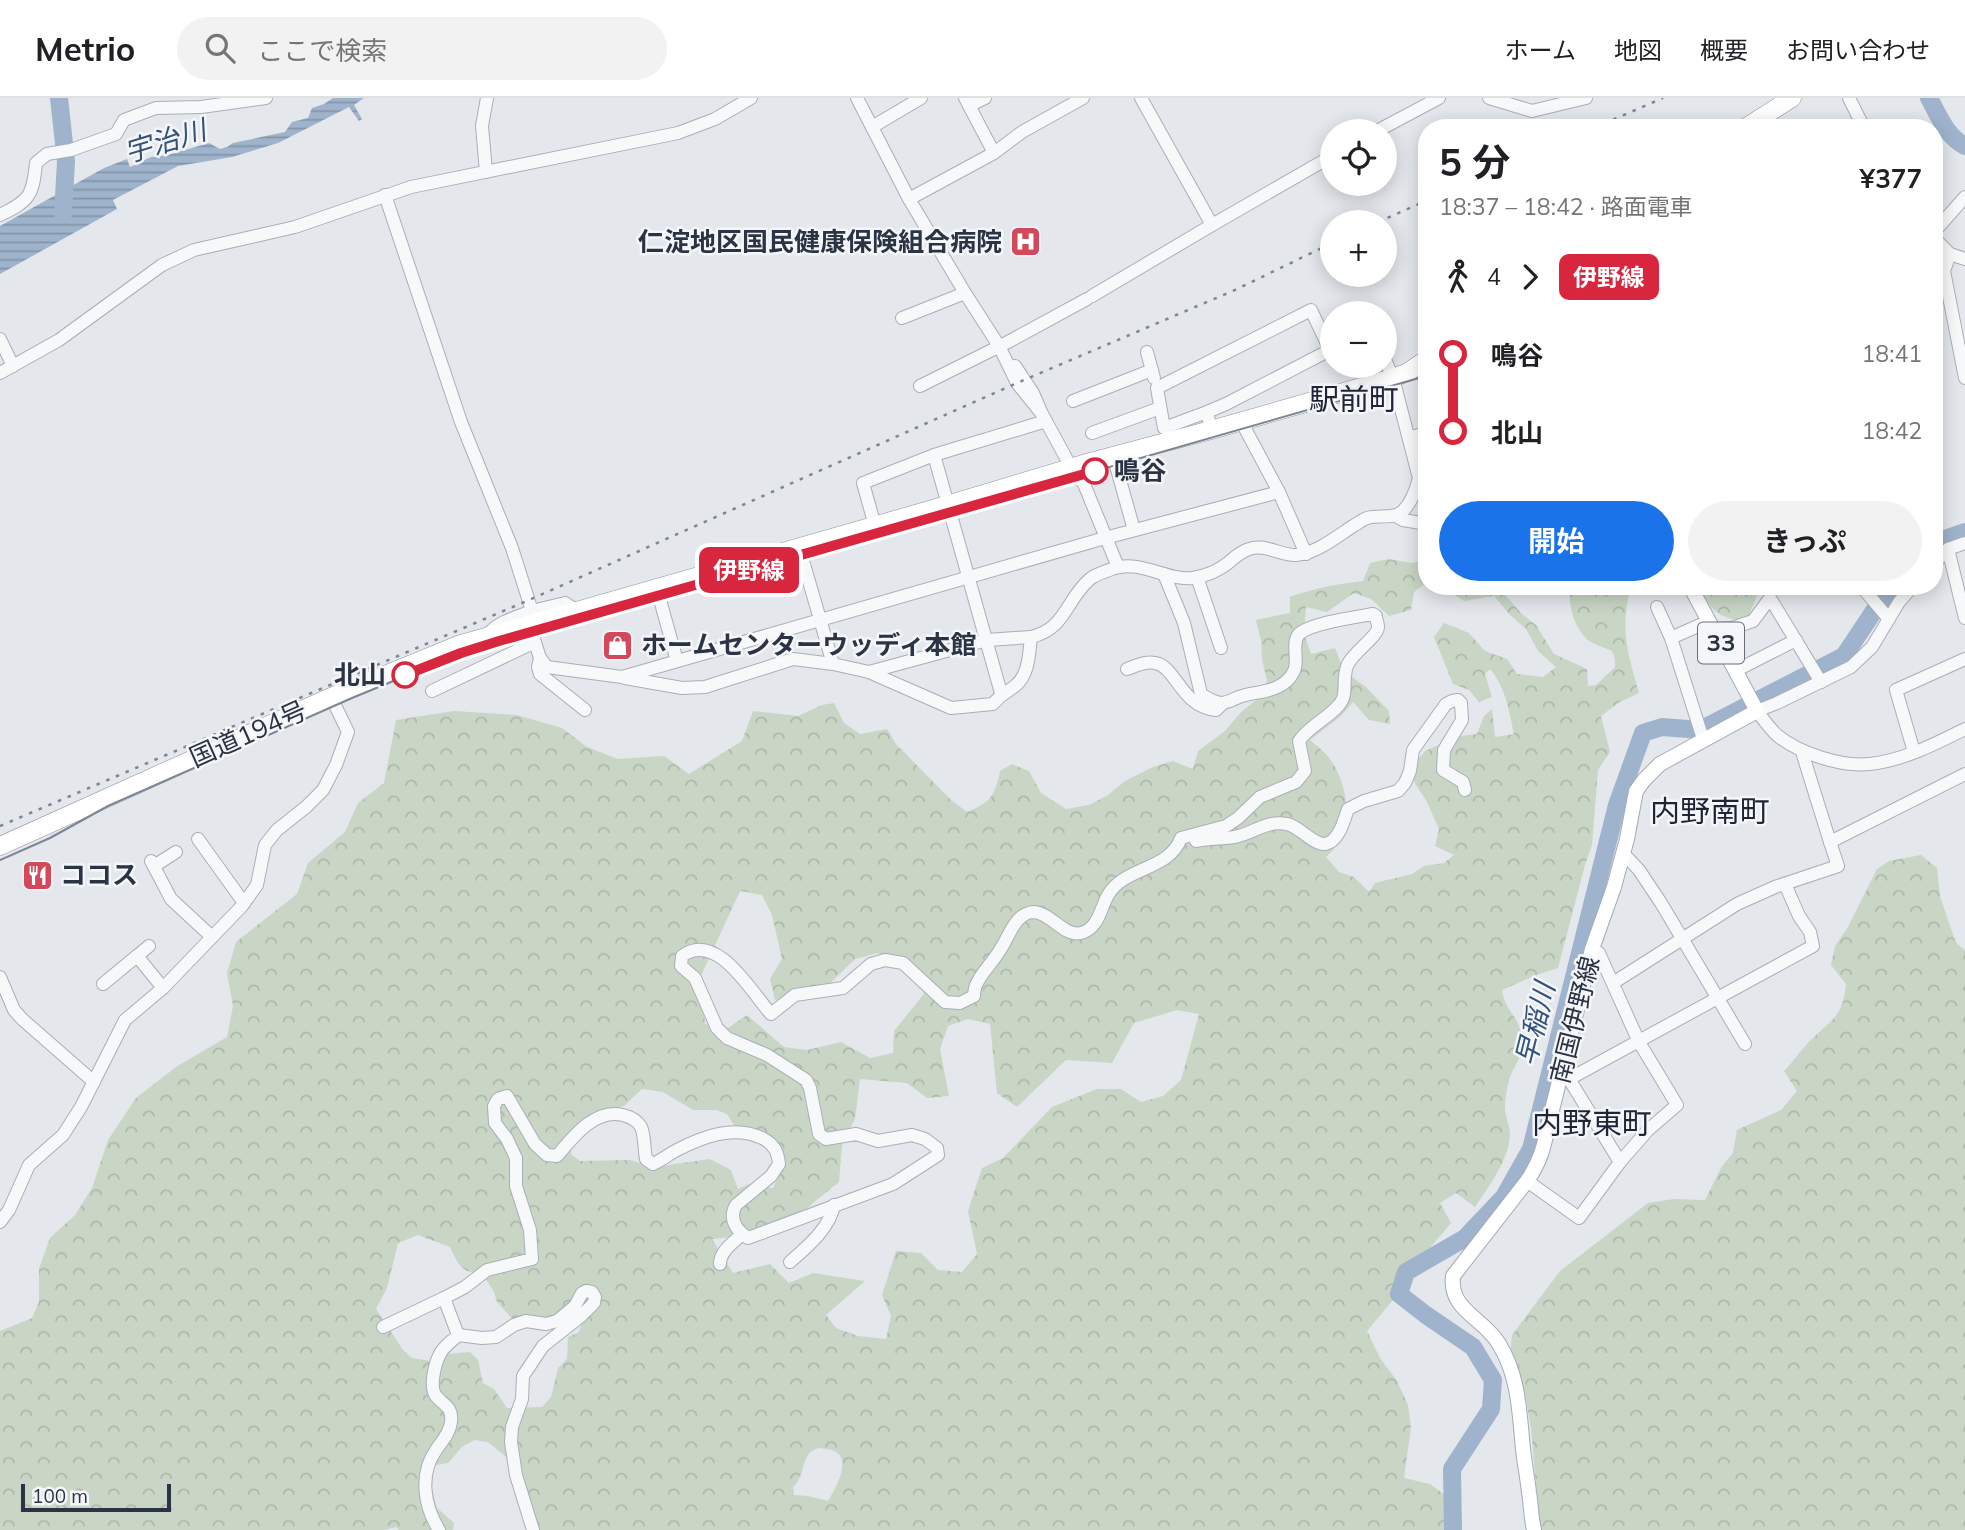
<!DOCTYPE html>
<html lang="ja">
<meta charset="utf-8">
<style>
:root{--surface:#fff;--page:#f2f2f2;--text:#202124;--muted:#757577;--line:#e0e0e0;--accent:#1a73e8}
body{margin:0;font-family:Mulish,"Noto Sans JP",sans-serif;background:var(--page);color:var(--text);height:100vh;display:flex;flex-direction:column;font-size:26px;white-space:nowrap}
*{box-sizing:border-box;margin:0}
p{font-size:23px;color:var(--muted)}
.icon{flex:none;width:38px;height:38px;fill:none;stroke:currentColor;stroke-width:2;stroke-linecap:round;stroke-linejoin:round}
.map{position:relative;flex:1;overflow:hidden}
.side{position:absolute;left:1418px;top:21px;width:525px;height:476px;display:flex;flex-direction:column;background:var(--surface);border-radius:28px;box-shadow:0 4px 18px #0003}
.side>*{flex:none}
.badge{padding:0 14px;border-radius:10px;font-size:24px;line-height:46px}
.buttons{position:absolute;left:1320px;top:21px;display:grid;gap:14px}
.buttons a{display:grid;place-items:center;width:77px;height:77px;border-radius:50%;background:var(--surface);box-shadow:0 4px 18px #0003;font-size:35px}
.scale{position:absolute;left:21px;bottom:18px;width:150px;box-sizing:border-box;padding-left:7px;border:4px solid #2b3445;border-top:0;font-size:19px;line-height:24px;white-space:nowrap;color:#2b3445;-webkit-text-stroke:5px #f4f6f9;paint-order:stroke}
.map>.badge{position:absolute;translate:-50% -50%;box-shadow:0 0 0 4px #fff}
.legs{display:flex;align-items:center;gap:10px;height:77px;padding:0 21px;font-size:23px}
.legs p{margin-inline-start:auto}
.head{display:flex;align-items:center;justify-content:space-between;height:119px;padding:0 21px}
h1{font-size:38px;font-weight:700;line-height:52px}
.primary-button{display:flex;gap:14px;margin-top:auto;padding:14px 21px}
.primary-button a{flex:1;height:80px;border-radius:42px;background:var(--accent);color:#fff;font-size:28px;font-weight:700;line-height:80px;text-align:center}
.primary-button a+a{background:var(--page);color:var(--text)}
ul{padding:0 21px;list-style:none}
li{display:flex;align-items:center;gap:24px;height:77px;font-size:26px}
li i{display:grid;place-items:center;width:10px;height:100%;margin:0 9px;background:currentColor}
li i::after{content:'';width:18px;height:18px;margin:-9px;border:5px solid;border-radius:50%;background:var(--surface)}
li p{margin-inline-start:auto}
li:first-child i{background:linear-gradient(#0000 50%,currentColor 0)}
li:last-child i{background:linear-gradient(currentColor 50%,#0000 0)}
header{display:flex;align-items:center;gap:42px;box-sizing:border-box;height:98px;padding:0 35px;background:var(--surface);border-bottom:2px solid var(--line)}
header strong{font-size:33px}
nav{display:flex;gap:38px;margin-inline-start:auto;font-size:24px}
.search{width:490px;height:63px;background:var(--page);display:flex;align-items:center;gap:18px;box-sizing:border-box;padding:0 24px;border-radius:38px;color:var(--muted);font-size:26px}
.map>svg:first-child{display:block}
</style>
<header>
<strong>Metrio</strong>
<div class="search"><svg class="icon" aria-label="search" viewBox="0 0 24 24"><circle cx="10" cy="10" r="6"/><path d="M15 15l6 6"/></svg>ここで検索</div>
<nav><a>ホーム</a><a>地図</a><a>概要</a><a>お問い合わせ</a></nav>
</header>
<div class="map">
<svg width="1965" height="1432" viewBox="0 0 1965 1432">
<defs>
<pattern id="forest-crowns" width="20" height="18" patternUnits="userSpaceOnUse" patternTransform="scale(1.75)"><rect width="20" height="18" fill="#c9d6c5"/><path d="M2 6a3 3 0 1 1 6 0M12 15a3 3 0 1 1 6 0" fill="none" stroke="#adb8ab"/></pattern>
<pattern id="water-rules" width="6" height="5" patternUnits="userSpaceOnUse" patternTransform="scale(1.75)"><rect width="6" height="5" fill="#9fb4cc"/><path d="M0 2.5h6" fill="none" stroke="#8293a7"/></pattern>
</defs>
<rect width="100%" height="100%" fill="#e4e7ec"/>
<g fill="url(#forest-crowns)" fill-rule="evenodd">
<path d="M1389 461 1412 465 1426 462V485L1414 494 1411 512 1389 518 1371 501 1354 495 1327 514 1306 509 1304 536 1311 556 1335 550 1344 573 1366 589 1389 613 1390 626 1369 622 1353 604 1341 618 1310 642C1317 648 1325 654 1330 661 1346 683 1352 717 1340 741 1338 748 1331 754 1326 759L1339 774 1354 779 1369 794 1375 785 1412 776 1424 768 1444 765 1454 757 1435 748 1439 731 1426 702 1415 686 1411 670 1425 653 1460 638 1477 636 1484 618 1492 611 1495 639 1514 636C1509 613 1506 590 1490 571L1485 576 1492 599 1479 604 1469 592 1453 586 1434 539 1444 525 1469 535 1485 553 1507 561 1517 576 1543 579 1556 569 1538 553 1526 531 1510 517 1494 498 1464 503 1442 488H1497L1522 516 1536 527 1554 556 1587 571 1588 588 1596 587 1615 569V561L1612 553C1606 550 1598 548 1591 544 1574 533 1568 507 1570 488H1638L1630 492C1620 532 1628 557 1639 595L1618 605 1601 618 1610 654 1598 672 1592 747 1585 767 1558 870 1536 877 1502 892C1505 914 1520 918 1522 941 1524 960 1514 966 1509 982 1507 990 1505 1001 1505 1009 1505 1018 1510 1027 1510 1036 1509 1062 1489 1088 1475 1109L1456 1095 1440 1105 1451 1125 1430 1150 1418 1172 1367 1233 1380 1260 1397 1283 1408 1307 1411 1329 1404 1380 1430 1386 1445 1397V1419L1450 1432H529L517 1368 488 1344 475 1342 463 1348 448 1365 436 1367 428 1377 437 1410 454 1425 453 1432H399L396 1429 384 1432H0V1233L32 1220 39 1204V1171L50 1140 75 1117 92 1090 108 1042 136 1000 176 969 227 939 233 908 227 875 236 844 297 796 308 765 345 734 358 705 384 685 396 622 454 613 517 617 562 630 587 649 618 661 664 658 689 676 742 643 753 613 798 618 822 607 834 605 844 625 860 636 887 631 896 646 950 701 967 714C991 704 995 698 1000 673L1012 666 1029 673 1041 695 1066 711 1089 707 1108 697 1125 683 1153 669 1173 663 1193 671 1198 653 1225 633 1241 614 1260 599 1267 583 1262 561 1261 543 1256 522 1290 515V499C1315 490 1337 486 1363 483L1370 465ZM740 793 762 797 772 817 782 861 770 881 775 902 821 894 855 861 878 855 917 875 924 896 894 933 893 955 870 960 841 944 807 952 784 949 747 917 728 930 705 926 700 880ZM1177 912 1199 916 1181 982 1163 998 1141 1004 1121 991H1097L1052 1009 1003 1060 982 1070 968 1113 977 1156 962 1174 938 1172 921 1155 896 1153 882 1197 891 1218 886 1241 858 1238 836 1230 826 1217 865 1183 813 1175 789 1185 770 1166 733 1175 712 1141 761 1136 791 1126 813 1105 839 1084 842 1047 855 1021 860 981 907 985 927 1000 949 998 940 951 948 928 968 921 990 926 997 995 1017 1009 1066 962 1112 965 1134 925ZM642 991 663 994 693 1012H716L727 1016 739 1035 770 1050 783 1070 773 1090 749 1086 738 1091 731 1072 710 1061 654 1069 630 1062 580 1063 571 1056 573 1032 591 1017 624 1008ZM418 1137 450 1149C459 1167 460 1175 482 1175L494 1194 497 1204 520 1229 543 1233 573 1216 582 1223 579 1234 568 1239 567 1261 558 1270 551 1299 542 1309 507 1310 494 1291 483 1285 478 1262 470 1254 446 1256 437 1264 412 1260 403 1252 376 1211 387 1190 398 1145ZM818 1350C826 1351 836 1351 840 1358 848 1369 834 1393 828 1403L808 1398 794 1397 793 1389C807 1377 799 1356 818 1350Z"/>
<path d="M1696 488H1761L1746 524C1716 519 1713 513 1696 488Z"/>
<path d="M1921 757 1937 770 1940 798 1949 825 1956 845 1965 852V1432H1540L1531 1330 1524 1291 1510 1258 1512 1237 1560 1173 1648 1105 1674 1101 1705 1102 1722 1068 1733 1055 1737 1032 1781 1012 1797 993 1784 973C1794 963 1803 949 1813 940 1834 920 1843 917 1846 886L1831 867 1835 848 1848 829 1877 771 1889 763Z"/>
</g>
<path fill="url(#water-rules)" d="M333 0H364L354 7 362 21 359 23 349 9 278 45 232 59 178 68 113 102 117 111 0 176V128L104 70 127 61 130 69 151 59 168 57 209 45 220 51 227 49 233 45 285 34 292 24 308 20 312 10 324 6Z"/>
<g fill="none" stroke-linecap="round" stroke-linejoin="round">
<g stroke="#9fb4cc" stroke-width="18">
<path d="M59 0 66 64 63 116"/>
<path d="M1929 0C1939 18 1946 38 1965 48"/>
<path d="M1934 450 1942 442 1965 434"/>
<path d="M1453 1432 1452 1371 1491 1311 1493 1282 1473 1249 1426 1217 1399 1196 1406 1174 1465 1140 1504 1099 1531 1051 1617 707 1643 635 1662 629 1700 632 1844 558 1878 507 1896 488"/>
</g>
<defs>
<g id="minor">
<path d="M857 0 909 101 965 195 999 248 1017 285 1042 316"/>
<path d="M965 0 994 55"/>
<path d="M1141 0 1212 127 1332 58"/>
<path d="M1489 0 1532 13 1586 0"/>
<path d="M1849 0 1864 30"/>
<path d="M969 8 985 0"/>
<path d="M872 29 921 0"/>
<path d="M1642 30H1646"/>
<path d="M1377 33 1439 0"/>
<path d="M486 74 482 28 487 0"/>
<path d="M385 97 461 324 512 450 532 513C517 519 500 523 489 535"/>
<path d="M909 101 994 55 1022 34 1083 0"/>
<path d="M0 117C29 103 33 98 36 65L47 56 71 52 116 36 124 22 156 10 201 9 266 0"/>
<path d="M1934 134 1965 99"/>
<path d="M1934 140 1950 156 1965 161"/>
<path d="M1950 156 1944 173 1965 280"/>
<path d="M1092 198 1212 127"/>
<path d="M902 220 965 195"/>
<path d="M0 241 13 268"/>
<path d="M1147 254 1154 280"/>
<path d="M1015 268 1033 295 1042 316 1071 369 1084 386 1118 469"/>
<path d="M0 275 59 242 162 167 194 152 295 129 411 89 678 35 715 21 751 0"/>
<path d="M920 288 1008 244 1087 201"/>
<path d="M1073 303 1152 272"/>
<path d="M1207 314 1226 306 1330 252 1311 212 1157 290 1164 330 1207 314 1211 332"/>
<path d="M1241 323 1279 394 1306 456"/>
<path d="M1092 335 1160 310"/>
<path d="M1418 350 1415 338 1426 335"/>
<path d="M934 357 1001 595"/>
<path d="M1113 357 1134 432"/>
<path d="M1396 418 1403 422 1421 425"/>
<path d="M875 428 863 385 934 357 1046 323"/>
<path d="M799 449 833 566 869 574 951 610 993 606C1001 596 1006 595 1015 588 1029 577 1029 556 1031 539 1066 531 1066 501 1090 481 1096 476 1107 473 1115 470 1141 462 1167 483 1193 480 1205 478 1218 473 1228 465 1235 459 1240 454 1249 451 1265 445 1281 458 1296 457 1317 455 1336 439 1353 428 1357 426 1362 422 1367 420 1378 416 1393 422 1403 413 1412 404 1416 392 1419 380L1393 280 1384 259"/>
<path d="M1948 451 1965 520"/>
<path d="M1934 466 1948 451 1965 445"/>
<path d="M1197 479 1221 550"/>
<path d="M1861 488 1889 521"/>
<path d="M1913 488 1899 504 1872 549 1851 569 1777 605 1757 613C1763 621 1770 631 1778 638 1799 655 1841 669 1869 666 1902 663 1935 646 1965 631"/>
<path d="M657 491 677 563"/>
<path d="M1657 509 1671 540 1703 641"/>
<path d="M532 513 565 505 577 513"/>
<path d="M529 526 540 560 547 569 622 579 1105 440 1279 394"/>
<path d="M1714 531 1732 530 1753 523 1770 500 1821 584"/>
<path d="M1671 540 1709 523"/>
<path d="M540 560 538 569 540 576 585 612"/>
<path d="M1127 571C1135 568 1146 563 1155 565 1176 568 1181 609 1216 612L1223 605"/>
<path d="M1735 573 1796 542"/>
<path d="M869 574 987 542 1031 539"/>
<path d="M625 580 682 590 705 589 793 561 833 566"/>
<path d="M432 593 535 544"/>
<path d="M1802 654 1830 744 1965 676"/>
<path d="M1914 654 1896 592 1965 561"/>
<path d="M198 741 244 805"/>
<path d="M1196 743C1209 740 1222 741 1234 739 1253 736 1265 722 1287 726 1299 728 1313 747 1325 746 1339 744 1344 722 1348 711L1364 703 1398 693 1405 685 1410 673 1413 652 1446 606 1452 603 1458 602 1461 605 1462 622 1444 652 1443 672 1463 684 1465 692"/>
<path d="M1623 755 1639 772 1661 805 1745 946"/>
<path d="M151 763 171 801 212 839"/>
<path d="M154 768 176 754"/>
<path d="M137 858 149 848"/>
<path d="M0 879 14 912 22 921 94 984"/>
<path d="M1613 885 1737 806 1775 789 1838 768 1830 744"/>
<path d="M103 886 137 858 163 890"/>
<path d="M1562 979 1569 981 1620 1064"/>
<path d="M1569 981 1813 848 1810 834 1799 818 1785 786"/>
<path d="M1527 1083 1579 1120 1620 1064 1648 1032 1677 1007 1639 944 1599 855 1592 851"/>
<path d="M0 1124 9 1112 29 1067 63 1037 81 1009 125 922 163 890 242 808 257 787 265 747 277 732 306 709 323 692 336 667 348 634 331 599"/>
<path d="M790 1164C807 1149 830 1130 834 1107"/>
<path d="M720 1166C720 1153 733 1145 742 1136"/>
<path d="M383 1229 444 1200"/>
<path d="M458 1237 482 1240 496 1239 514 1227 526 1223 546 1226 557 1223 575 1208 582 1195 586 1193 592 1194 595 1199 594 1205 581 1218 543 1248 523 1278 522 1301 512 1329 511 1344 516 1377 533 1432"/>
<path d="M439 1432C424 1408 419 1376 436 1352 442 1343 450 1335 451 1324 453 1308 443 1307 436 1298 429 1289 435 1265 440 1256 443 1249 452 1243 458 1237L444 1200 465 1189 487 1172 532 1161 530 1132 516 1088V1060L507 1041 495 1025 494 1008 498 1001 507 998 535 1046 547 1057 557 1058C573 1039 595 1010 623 1017 631 1019 637 1022 641 1029 645 1037 644 1052 646 1061L653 1066C662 1062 669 1056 677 1052 704 1038 734 1027 762 1040 774 1046 778 1054 779 1066L771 1078 736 1107C728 1121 736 1132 748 1140L893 1086 938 1057 937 1050 925 1041 912 1037 878 1043 856 1036 826 1041 819 1036 810 990 806 982 767 957 727 940 717 930 695 880 681 868 682 858C717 832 752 895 771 916L795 897 843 890 871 866 885 862 903 865 945 904 960 905 974 898C974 896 975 888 976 887 981 875 993 864 1000 852 1007 842 1011 828 1020 820 1023 817 1029 814 1034 814 1051 815 1064 839 1081 835 1099 830 1100 811 1108 797 1125 768 1169 773 1181 740L1226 728 1238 720 1260 699 1296 684 1305 673 1299 643C1309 628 1327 621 1339 607 1349 596 1341 579 1348 566 1354 554 1378 538 1378 529 1378 525 1376 522 1376 518L1373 516C1356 519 1311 525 1299 536 1291 545 1299 562 1294 573 1284 594 1260 593 1242 598 1235 600 1228 605 1221 605 1213 604 1207 600 1201 596L1184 525 1164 476"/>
</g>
<path id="major" d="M1534 1432C1531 1419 1531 1407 1529 1394 1527 1376 1523 1358 1522 1340 1519 1307 1517 1275 1499 1246 1483 1219 1449 1213 1453 1178L1527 1083C1541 1063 1544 1048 1549 1024L1592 851 1614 789 1627 741 1636 693 1644 682 1660 666 1757 613 1690 488"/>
<g id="highway">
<path d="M1745 30 1792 0"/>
<path d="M0 748 331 599 458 547 947 407 1083 366 1211 332 1393 280 1408 274 1426 262"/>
</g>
</defs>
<use href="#minor" stroke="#a9aeb7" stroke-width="14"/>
<use href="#major" stroke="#a3abb8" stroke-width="16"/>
<use href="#highway" stroke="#8b94a3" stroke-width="19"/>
<use href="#minor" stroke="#f7f8fa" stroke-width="12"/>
<use href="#major" stroke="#fff" stroke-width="14"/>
<use href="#highway" stroke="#fff" stroke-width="18"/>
<path stroke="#7d8696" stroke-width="2" d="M0 762 50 740 108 708 352 600 461 555 1426 278"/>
<g stroke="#7d8696" stroke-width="2.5" stroke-dasharray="3.5 7" stroke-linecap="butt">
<path d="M1594 30 1663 0"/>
<path d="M1378 124 1426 103"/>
<path d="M0 728 529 502 1017 285 1235 192 1332 145"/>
</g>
</g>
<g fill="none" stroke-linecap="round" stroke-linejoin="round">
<defs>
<path id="line-1" d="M405 577 461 555 499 543 1095 373"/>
</defs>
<use href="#line-1" stroke="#fff" stroke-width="16"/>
<use href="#line-1" stroke="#d7263d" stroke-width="10"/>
</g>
<defs>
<symbol id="hospital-square" viewBox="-11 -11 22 22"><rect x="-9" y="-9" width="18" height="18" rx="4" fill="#d1495b" stroke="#f4f6f9"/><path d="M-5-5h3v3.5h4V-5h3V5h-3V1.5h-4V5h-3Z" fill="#fff"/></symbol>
<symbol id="shop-square" viewBox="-11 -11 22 22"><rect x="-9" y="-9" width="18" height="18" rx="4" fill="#d1495b" stroke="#f4f6f9"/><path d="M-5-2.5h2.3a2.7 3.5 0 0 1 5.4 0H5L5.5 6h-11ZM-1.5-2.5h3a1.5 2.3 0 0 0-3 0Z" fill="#fff"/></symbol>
<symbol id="restaurant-square" viewBox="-11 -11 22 22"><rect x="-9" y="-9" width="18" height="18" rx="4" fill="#d1495b" stroke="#f4f6f9"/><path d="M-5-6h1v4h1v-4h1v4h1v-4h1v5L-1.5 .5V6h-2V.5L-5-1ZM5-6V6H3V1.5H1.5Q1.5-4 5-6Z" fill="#fff"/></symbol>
</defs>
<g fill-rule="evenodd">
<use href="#hospital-square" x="1008" y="126" width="35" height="35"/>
<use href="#shop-square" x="600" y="530" width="35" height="35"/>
<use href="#restaurant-square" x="20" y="760" width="35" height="35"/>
</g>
<g fill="#fff" stroke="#d7263d" stroke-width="3.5">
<circle cx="1095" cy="373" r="12"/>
<circle cx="405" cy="577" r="12"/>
</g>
<g text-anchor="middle" stroke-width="5" stroke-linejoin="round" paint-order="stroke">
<rect fill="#f4f6f9" stroke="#676e7b" stroke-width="2" x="1698" y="524.5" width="46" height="41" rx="5"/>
<g font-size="24" font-weight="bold" fill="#2b3445">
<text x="1721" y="553">33</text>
</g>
<g font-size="26" font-weight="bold" fill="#2b3445" stroke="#f4f6f9" text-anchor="start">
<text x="1002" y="153" text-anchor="end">仁淀地区国民健康保険組合病院</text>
<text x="641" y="556">ホームセンターウッディ本館</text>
<text x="60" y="786">ココス</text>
</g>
<g font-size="26" font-weight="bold" fill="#2b3445" stroke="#f4f6f9" text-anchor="start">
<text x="1114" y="382">鳴谷</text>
<text x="386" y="586" text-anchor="end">北山</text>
</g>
<g font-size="26" fill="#2b3445" stroke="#f4f6f9">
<text transform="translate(248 636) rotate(-24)" y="9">国道194号</text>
<text transform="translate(1575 922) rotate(-76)" y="9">南国伊野線</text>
</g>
<g font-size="28" font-style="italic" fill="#34527a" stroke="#f4f6f9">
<text transform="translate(165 43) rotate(-17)" y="10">宇治川</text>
<text transform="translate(1535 926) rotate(-76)" y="10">早稲川</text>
</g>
<g font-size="30" fill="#1d2536" stroke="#f4f6f9">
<text x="1354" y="312">駅前町</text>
<text x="1710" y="724">内野南町</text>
<text x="1592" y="1036">内野東町</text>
</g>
</g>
</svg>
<div class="buttons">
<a><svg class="icon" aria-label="locate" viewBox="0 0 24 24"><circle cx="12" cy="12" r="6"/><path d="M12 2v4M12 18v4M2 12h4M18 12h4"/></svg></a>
<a>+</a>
<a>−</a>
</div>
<div class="scale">100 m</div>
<b class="badge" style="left:749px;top:472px;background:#d7263d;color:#fff">伊野線</b>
<section class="side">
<div class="head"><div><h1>5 分</h1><p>18:37 – 18:42 · 路面電車</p></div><b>¥377</b></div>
<div class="legs"><svg class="icon" aria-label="walk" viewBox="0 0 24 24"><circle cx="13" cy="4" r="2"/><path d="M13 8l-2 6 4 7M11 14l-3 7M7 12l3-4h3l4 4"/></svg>4<svg class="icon" aria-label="forward" viewBox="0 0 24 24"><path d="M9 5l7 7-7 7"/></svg><b class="badge" style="background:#d7263d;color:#fff">伊野線</b></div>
<ul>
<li><i style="color:#d7263d"></i><b>鳴谷</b><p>18:41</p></li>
<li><i style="color:#d7263d"></i><b>北山</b><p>18:42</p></li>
</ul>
<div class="primary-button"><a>開始</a><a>きっぷ</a></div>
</section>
</div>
